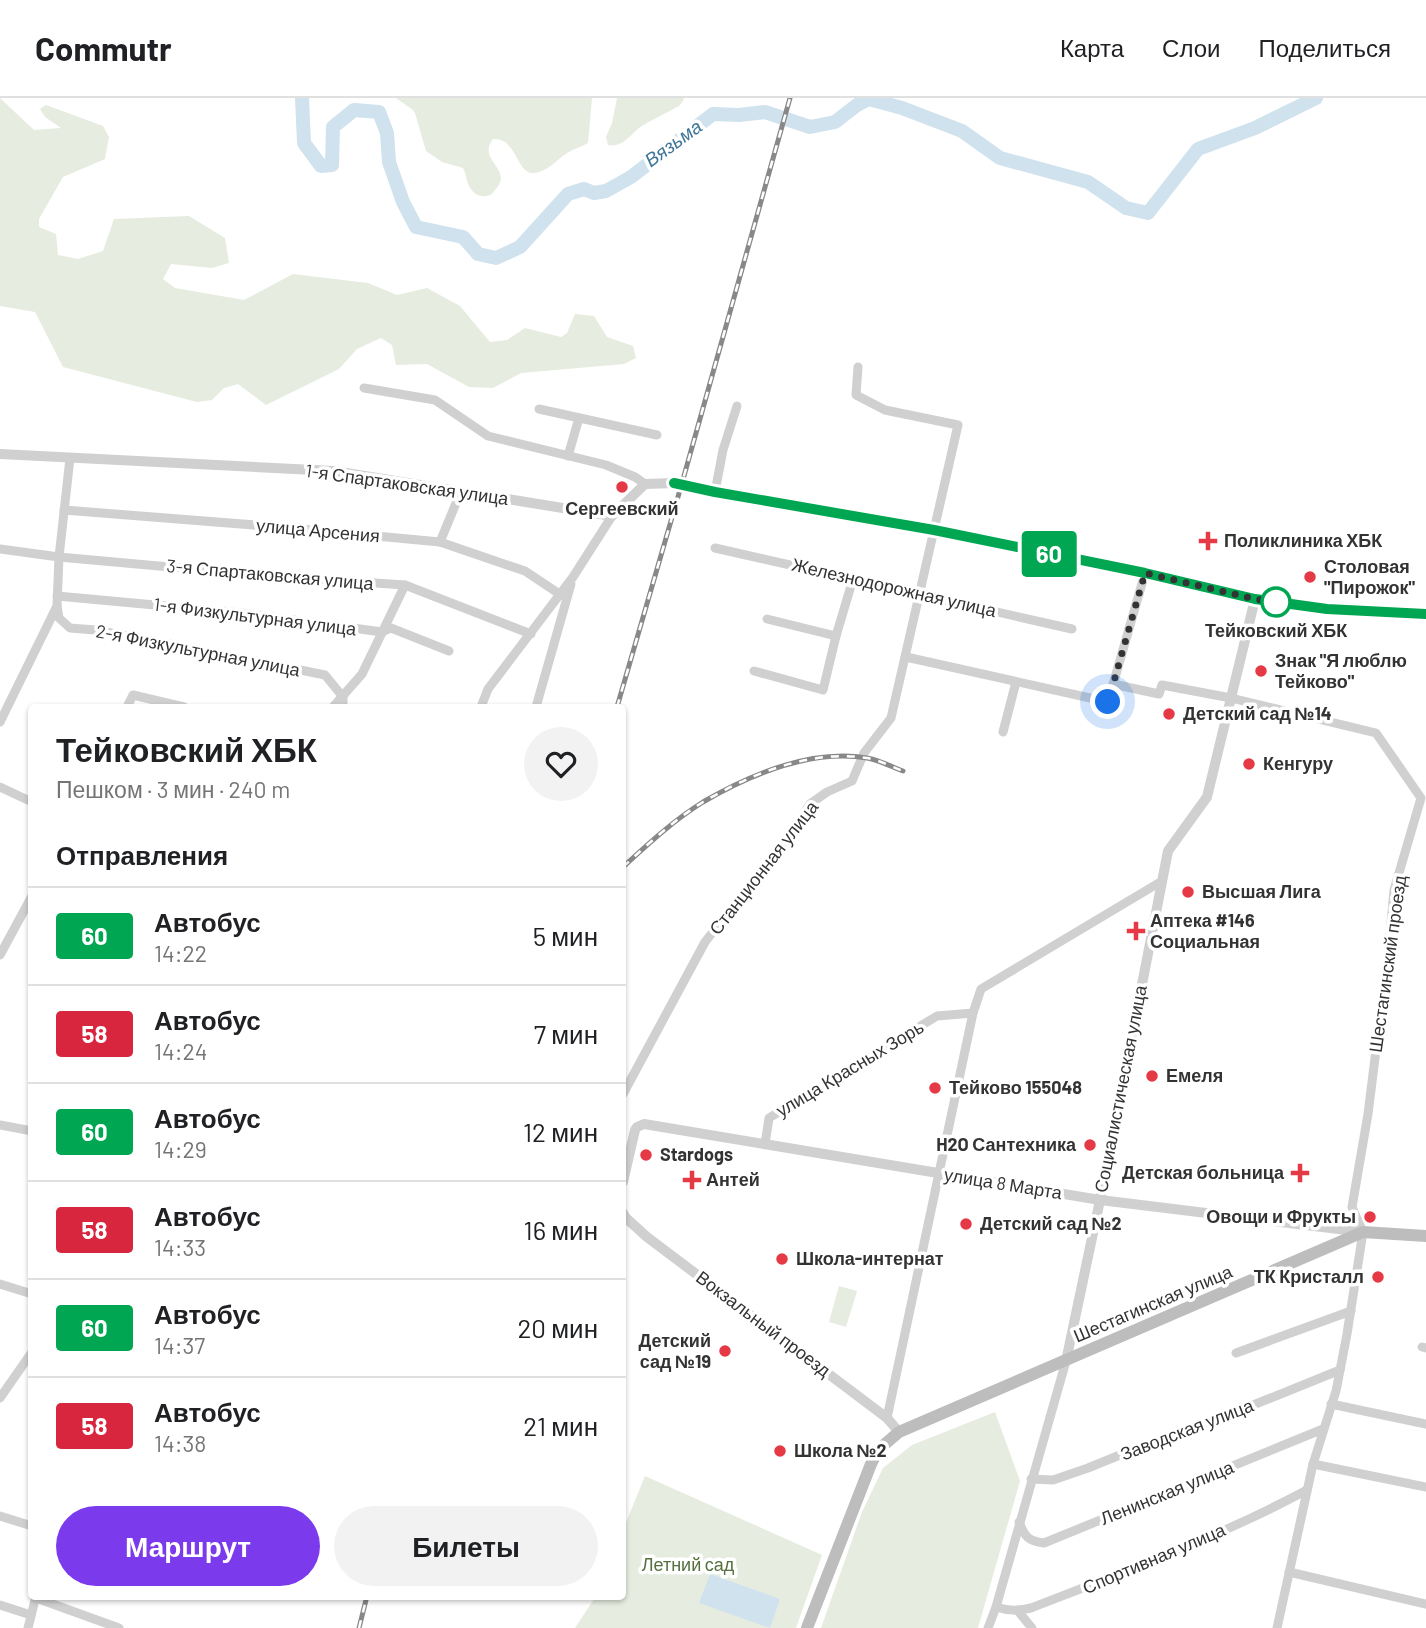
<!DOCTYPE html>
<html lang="ru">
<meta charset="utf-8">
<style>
:root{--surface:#fff;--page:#f2f2f2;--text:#202124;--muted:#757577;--line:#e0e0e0;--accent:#7c3aed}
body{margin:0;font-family:Barlow,sans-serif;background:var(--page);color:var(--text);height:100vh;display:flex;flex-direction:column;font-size:26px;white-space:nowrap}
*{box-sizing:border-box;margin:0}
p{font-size:23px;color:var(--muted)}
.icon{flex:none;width:38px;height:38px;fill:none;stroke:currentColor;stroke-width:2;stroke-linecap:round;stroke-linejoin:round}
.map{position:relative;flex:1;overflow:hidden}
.sheet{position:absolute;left:28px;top:606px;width:598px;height:896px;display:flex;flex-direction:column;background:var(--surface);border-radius:7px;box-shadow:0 2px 5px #0004}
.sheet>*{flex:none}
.badge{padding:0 14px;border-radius:5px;font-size:24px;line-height:46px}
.you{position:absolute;width:35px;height:35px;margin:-18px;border:5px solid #fff;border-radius:50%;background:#1a73e8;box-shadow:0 0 0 10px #1a73e833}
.map>.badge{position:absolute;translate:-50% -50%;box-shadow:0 0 0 4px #fff}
h2{padding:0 28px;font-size:26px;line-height:63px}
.round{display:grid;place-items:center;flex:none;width:74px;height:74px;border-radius:37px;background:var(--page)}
.head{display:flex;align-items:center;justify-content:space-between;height:119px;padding:0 28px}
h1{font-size:33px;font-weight:700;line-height:52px}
.cta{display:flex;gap:14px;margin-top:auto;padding:14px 28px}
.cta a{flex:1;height:80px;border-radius:42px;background:var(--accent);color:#fff;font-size:28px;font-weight:700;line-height:80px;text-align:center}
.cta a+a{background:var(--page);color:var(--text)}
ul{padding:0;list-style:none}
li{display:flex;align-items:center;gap:21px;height:98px;padding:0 28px;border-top:2px solid var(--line)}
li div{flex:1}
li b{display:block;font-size:26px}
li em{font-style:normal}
li .badge{min-width:77px;font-weight:700;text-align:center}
header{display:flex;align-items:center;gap:42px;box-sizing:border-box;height:98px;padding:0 35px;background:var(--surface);border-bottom:2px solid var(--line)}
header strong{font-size:33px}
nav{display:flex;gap:38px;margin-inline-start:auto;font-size:24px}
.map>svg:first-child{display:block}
</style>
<header>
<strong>Commutr</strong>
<nav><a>Карта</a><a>Слои</a><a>Поделиться</a></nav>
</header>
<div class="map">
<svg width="1426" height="1530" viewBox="0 0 1426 1530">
<rect width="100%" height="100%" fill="#fff"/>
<g fill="#e6ecdf">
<path d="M0 0 34 32 61 30 45 19 40 11 46 7 103 28 109 39 105 61 63 79 39 121V129L56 136 58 157 78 161 103 153 114 121 189 118 225 140 229 165 212 170 171 166 163 181 175 190 244 202 293 176 368 185 397 197 427 190 460 208 490 244 507 242 525 230 561 239 567 235 575 216 594 218 607 239 633 248 636 260 624 266 521 275 493 290 469 289 427 266 396 267 392 247 381 240 357 251 339 271 266 307 238 286 224 290 212 302 197 304 63 269 35 214 0 208Z"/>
<path d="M396 0H592L588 45C581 49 574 51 567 55 558 61 550 71 539 74 515 82 520 40 493 41 476 63 515 71 495 92 493 95 490 98 486 98 480 99 474 96 471 91 466 85 467 77 463 70L442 64 426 53 415 15 413 12Z"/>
<path d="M617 0H684L683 3 679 8C668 14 656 20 645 26 632 33 625 50 608 47L606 39 612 25Z"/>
<path d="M839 1188 857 1193 846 1229 829 1224Z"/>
<path d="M995 1314 1020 1383 978 1530H821L862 1414 883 1370 912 1347Z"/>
<path d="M645 1378 822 1457 796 1530H575L596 1498H623V1432Z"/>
</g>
<path fill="#cfe2ee" d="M710 1476 780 1501 770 1530 699 1505Z"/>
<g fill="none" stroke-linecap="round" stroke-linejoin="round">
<path stroke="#cfe2ee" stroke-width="14" d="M302 0 304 45 321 68 332 67 333 29 354 12 379 14 387 35 389 64 403 104 416 129 463 139 478 156 496 160 520 149 568 96 584 91 594 95 606 93 631 79 713 16 739 17 765 14 810 29 835 24 857 7 869 1 902 10 962 33 1000 60 1088 84 1126 110 1148 115 1198 51 1255 30 1316 0"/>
<g stroke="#d0d0d0" stroke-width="9">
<path d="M364 290 435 302 488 338 606 367 635 379 645 386"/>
<path d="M539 311 657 337"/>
<path d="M568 358 579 320"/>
<path d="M715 394 723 352 737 308"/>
<path d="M64 412 280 429 440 444 525 473 561 497"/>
<path d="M440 444 461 393"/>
<path d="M715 450 1072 531"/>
<path d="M0 451 59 459 269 478 405 487 531 536"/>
<path d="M57 498 242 515 382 534 391 530 449 553"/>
<path d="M57 508 59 520 70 530 95 532 186 549 325 577 343 599V609"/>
<path d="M767 521 836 538"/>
<path d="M906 559 1108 604 1145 475"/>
<path d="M754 573 823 592 836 538 853 481"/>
<path d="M1113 586 1159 596 1162 587 1231 600 1376 635 1421 700 1394 792 1389 848 1368 1016 1352 1109 1363 1134 1347 1236 1336 1293 1313 1366 1277 1530"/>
<path d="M127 609 133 597 184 609"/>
<path d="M333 609 362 576 405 487"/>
<path d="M481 609 488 591 573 479 612 418"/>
<path d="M536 609 571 486"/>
<path d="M0 624 57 508 59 459 70 360"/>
<path d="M1003 634 1016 584"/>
<path d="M0 689 32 704"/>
<path d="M0 857 32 798"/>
<path d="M623 996 705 844 791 735 810 706 827 694 852 683 864 655 891 620 958 327 885 312 856 297 858 269"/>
<path d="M0 1027 32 1033"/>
<path d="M765 1046 769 1020 937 918 973 915 981 891 1162 783"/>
<path d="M0 1186 32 1196"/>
<path d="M1422 1249 1426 1250"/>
<path d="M1236 1255 1351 1213"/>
<path d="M0 1300 32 1254"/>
<path d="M1331 1306 1426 1326"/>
<path d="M887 1320 973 915"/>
<path d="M1313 1366 1426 1389"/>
<path d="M1031 1381 1053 1382 1088 1370 1142 1348 1241 1312 1340 1272"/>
<path d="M0 1418 32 1428"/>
<path d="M1019 1424C1025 1439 1028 1443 1044 1445L1323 1331"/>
<path d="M1289 1474 1426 1506"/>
<path d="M36 1500 119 1530"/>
<path d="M0 1507 31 1517"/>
<path d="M996 1509C1009 1513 1018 1513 1031 1510 1124 1474 1219 1439 1307 1392"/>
<path d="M1018 1513 1032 1530"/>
<path d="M28 1530 36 1498"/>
<path d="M988 1530 996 1509 1066 1263"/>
</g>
<g stroke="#d0d0d0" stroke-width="10">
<path d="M0 356 334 373 612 418 645 386 674 385 715 394 934 432 1145 475 1264 503 1327 511 1426 516"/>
<path d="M623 1084 635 1032 637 1029 644 1026 1100 1102 1363 1134"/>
<path d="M623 1115 626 1120 647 1139 887 1320 899 1334"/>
<path d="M1066 1263 1100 1102 1168 753 1207 699 1255 501"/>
</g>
<path stroke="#bdbdbd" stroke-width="12" d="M807 1530 871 1366 878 1352 899 1334 1363 1134 1426 1138"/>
<defs>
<g id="rail">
<path d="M617 609 682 385 790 0"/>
<path d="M623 769C648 746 674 722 703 704 751 676 811 651 867 660 879 662 892 669 903 673"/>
<path d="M359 1530 367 1498"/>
</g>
</defs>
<use href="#rail" stroke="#888" stroke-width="5"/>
<use href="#rail" stroke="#fff" stroke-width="2.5" stroke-dasharray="8" stroke-linecap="butt"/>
</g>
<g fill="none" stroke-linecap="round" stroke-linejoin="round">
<defs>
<path id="line" d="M674 385 715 394 934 432 1145 475 1255 501 1327 511 1426 516"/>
</defs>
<use href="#line" stroke="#fff" stroke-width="16"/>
<use href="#line" stroke="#00a651" stroke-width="10"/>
<path stroke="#333" stroke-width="7" stroke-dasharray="0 12.6" d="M1108 604 1145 475 1255 501 1285 505 1276 504"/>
</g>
<g fill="#e63946" stroke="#fff" stroke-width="2.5">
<circle cx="622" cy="389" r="7"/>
<path d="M1204.5 432.5h7v7h7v7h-7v7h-7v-7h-7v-7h7z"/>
<circle cx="1310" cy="479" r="7"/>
<circle cx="1261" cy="573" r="7"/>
<circle cx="1169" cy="616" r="7"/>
<circle cx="1249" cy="666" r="7"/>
<circle cx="1188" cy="794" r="7"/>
<path d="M1132.5 822.5h7v7h7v7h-7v7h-7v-7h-7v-7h7z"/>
<circle cx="1152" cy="978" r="7"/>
<circle cx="935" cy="990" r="7"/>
<circle cx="1090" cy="1047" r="7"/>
<circle cx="646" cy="1057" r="7"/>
<path d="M1296.5 1064.5h7v7h7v7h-7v7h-7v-7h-7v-7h7z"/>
<path d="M688.5 1071.5h7v7h7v7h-7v7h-7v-7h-7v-7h7z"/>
<circle cx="1370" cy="1119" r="7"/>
<circle cx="966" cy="1126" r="7"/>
<circle cx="782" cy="1161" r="7"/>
<circle cx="1378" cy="1179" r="7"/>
<circle cx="725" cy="1253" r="7"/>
<circle cx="780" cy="1353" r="7"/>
</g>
<circle fill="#fff" stroke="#00a651" stroke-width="3.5" cx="1276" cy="504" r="14"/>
<g text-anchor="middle" stroke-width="7" stroke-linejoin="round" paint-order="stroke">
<g font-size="18" fill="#333" stroke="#fff">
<text transform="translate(407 387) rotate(8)" y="6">1-я Спартаковская улица</text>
<text transform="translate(318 433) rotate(5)" y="6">улица Арсения</text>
<text transform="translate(270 477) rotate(5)" y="6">3-я Спартаковская улица</text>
<text transform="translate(894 490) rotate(13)" y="6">Железнодорожная улица</text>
<text transform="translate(255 519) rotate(7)" y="6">1-я Физкультурная улица</text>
<text transform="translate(198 553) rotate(11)" y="6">2-я Физкультурная улица</text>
<text transform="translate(764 770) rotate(-52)" y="6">Станционная улица</text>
<text transform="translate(1388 866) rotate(-82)" y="6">Шестагинский проезд</text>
<text transform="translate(850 971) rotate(-31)" y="6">улица Красных Зорь</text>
<text transform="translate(1121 991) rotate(-79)" y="6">Социалистическая улица</text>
<text transform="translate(1003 1086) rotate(9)" y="6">улица 8 Марта</text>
<text transform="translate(1153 1206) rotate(-23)" y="6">Шестагинская улица</text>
<text transform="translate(763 1226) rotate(37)" y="6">Вокзальный проезд</text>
<text transform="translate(1187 1332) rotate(-21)" y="6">Заводская улица</text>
<text transform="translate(1167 1395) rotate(-22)" y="6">Ленинская улица</text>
<text transform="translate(1154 1461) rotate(-23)" y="6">Спортивная улица</text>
</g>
<g font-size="18" font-weight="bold" fill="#333" stroke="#fff" text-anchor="start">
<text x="622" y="417" text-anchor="middle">Сергеевский</text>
<text x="1224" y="449">Поликлиника ХБК</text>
<text x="1324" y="475">Столовая<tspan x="1324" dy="21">"Пирожок"</tspan></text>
<text x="1275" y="569">Знак "Я люблю<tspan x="1275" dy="21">Тейково"</tspan></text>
<text x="1183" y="622">Детский сад №14</text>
<text x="1263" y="672">Кенгуру</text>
<text x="1202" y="800">Высшая Лига</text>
<text x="1150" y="829">Аптека #146<tspan x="1150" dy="21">Социальная</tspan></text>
<text x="1166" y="984">Емеля</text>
<text x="949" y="996">Тейково 155048</text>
<text x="1076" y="1053" text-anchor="end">H2O Сантехника</text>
<text x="660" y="1063">Stardogs</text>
<text x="1284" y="1081" text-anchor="end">Детская больница</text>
<text x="706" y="1088">Антей</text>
<text x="1356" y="1125" text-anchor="end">Овощи и Фрукты</text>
<text x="980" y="1132">Детский сад №2</text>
<text x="796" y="1167">Школа-интернат</text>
<text x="1364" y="1185" text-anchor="end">ТК Кристалл</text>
<text x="711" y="1249" text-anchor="end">Детский<tspan x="711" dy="21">сад №19</tspan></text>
<text x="794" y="1359">Школа №2</text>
</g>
<g font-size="18" font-weight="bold" fill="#333" stroke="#fff">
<text x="1276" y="539">Тейковский ХБК</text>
</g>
<g font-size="18" fill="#56703f" stroke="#fff">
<text x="688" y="1473">Летний сад</text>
</g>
<g font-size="19" font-style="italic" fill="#3f7597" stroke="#fff">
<text transform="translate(673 45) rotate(-36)" y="7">Вязьма</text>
</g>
</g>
</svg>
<div class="you" style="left:1108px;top:604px"></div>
<b class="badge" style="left:1049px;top:456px;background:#00a651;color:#fff">60</b>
<section class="sheet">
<div class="head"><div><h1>Тейковский ХБК</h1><p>Пешком · 3 мин · 240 m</p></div><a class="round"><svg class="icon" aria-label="heart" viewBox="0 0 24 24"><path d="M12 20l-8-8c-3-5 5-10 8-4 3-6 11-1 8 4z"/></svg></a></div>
<h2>Отправления</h2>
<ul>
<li><span class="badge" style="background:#00a651;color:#fff">60</span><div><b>Автобус</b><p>14:22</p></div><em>5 мин</em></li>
<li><span class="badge" style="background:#d7263d;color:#fff">58</span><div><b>Автобус</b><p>14:24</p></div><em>7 мин</em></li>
<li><span class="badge" style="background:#00a651;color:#fff">60</span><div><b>Автобус</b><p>14:29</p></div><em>12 мин</em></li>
<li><span class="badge" style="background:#d7263d;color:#fff">58</span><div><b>Автобус</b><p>14:33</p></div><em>16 мин</em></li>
<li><span class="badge" style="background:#00a651;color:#fff">60</span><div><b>Автобус</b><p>14:37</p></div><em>20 мин</em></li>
<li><span class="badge" style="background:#d7263d;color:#fff">58</span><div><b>Автобус</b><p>14:38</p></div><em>21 мин</em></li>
</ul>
<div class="cta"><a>Маршрут</a><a>Билеты</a></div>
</section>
</div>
